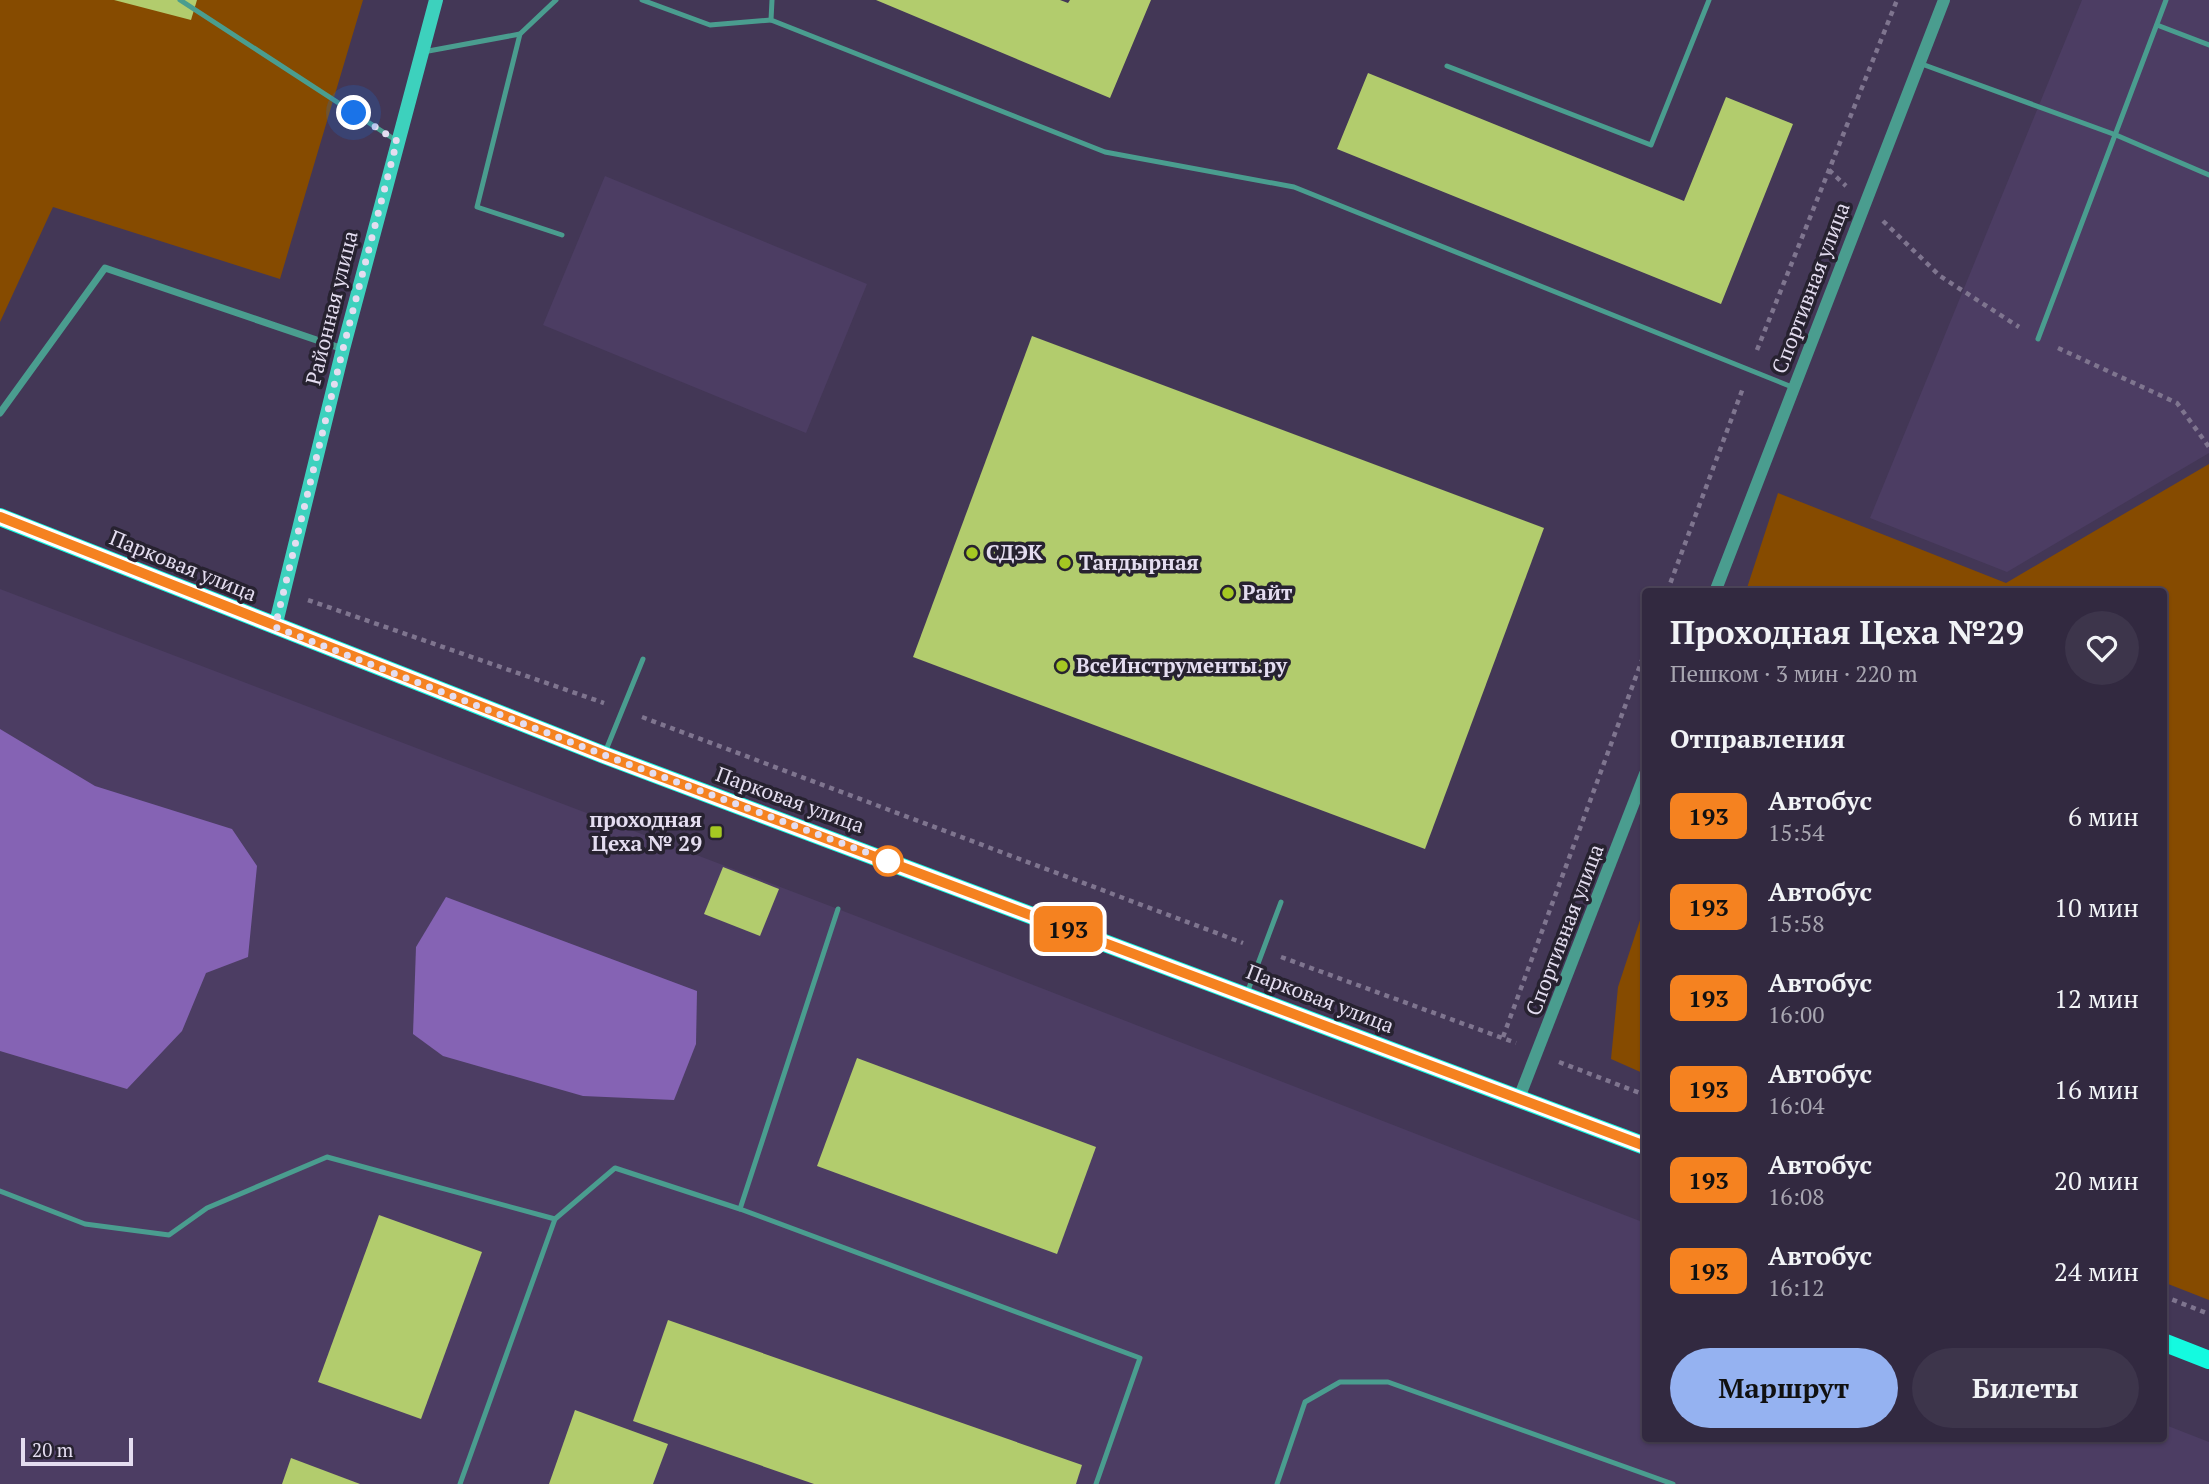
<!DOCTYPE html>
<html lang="ru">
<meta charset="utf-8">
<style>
:root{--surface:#322940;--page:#3d354b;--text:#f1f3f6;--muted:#a8a6b1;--line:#4d4559;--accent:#95b2f1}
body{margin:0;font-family:"PT Serif",serif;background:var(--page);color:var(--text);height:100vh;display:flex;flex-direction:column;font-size:26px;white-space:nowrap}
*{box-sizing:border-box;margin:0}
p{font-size:23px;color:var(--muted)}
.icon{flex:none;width:38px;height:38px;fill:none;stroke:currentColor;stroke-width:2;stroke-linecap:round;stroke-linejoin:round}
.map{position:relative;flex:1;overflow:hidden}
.side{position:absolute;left:1642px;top:588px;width:525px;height:854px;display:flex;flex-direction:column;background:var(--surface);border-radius:7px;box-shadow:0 2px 5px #0004,0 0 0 2px var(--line)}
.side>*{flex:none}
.badge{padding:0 14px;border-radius:10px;font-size:24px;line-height:46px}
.scale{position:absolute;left:21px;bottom:18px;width:112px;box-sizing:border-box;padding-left:7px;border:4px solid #e4ddf0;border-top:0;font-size:19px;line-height:24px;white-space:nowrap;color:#e4ddf0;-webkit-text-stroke:5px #272230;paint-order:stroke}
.you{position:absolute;width:35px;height:35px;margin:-18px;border:5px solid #fff;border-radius:50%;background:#1a73e8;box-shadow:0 0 0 10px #1a73e833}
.map>.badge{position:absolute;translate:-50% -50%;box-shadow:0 0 0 4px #fff}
h2{padding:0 28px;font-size:26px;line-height:63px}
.round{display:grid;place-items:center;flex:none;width:74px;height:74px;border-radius:37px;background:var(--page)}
.headline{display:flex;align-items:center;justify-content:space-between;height:119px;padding:0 28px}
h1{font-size:33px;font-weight:800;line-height:52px}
.action{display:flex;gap:14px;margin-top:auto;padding:14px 28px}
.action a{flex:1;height:80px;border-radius:42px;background:var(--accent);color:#111;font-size:28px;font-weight:800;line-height:80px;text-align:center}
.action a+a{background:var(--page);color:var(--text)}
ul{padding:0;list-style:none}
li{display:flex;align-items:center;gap:21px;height:91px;padding:0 28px}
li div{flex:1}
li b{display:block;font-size:26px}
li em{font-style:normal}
li .badge{min-width:77px;font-weight:700;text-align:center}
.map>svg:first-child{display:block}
</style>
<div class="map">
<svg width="2209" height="1484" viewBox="0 0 2209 1484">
<rect width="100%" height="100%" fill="#433756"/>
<g fill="#4c3d63">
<path d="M2082 0H2209V453L2007 572 1870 518Z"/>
<path d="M605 176 867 284 806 433 543 325Z"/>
<path d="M0 589 838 909 1645 1223V1438H2163V1424L2209 1442V1484H0Z"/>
</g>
<g fill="#864b00">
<path d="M0 0H363L280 279 53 207 0 322Z"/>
<path d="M2209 464V1300L2163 1282V592L1746 591 1778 493 2006 583Z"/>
<path d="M1645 905V1074L1611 1059 1618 987Z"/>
</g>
<g fill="#8563b4">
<path d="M0 729 95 786 232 829 257 866 248 957 206 973 182 1031 127 1089 0 1051Z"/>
<path d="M446 897 697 991 696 1044 674 1100 583 1096 443 1056 413 1034 416 947Z"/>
</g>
<g fill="#b2cc6d">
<path d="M114 0H197L191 20Z"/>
<path d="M876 0H1060L1068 3 1070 0H1151L1110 98Z"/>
<path d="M1368 73 1684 201 1726 97 1793 124 1721 304 1337 149Z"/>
<path d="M1032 336 1544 528 1425 849 913 657Z"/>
<path d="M723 867 779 889 760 936 704 914Z"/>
<path d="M857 1058 1096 1147 1057 1254 817 1166Z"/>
<path d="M379 1215 482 1252 421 1419 318 1382Z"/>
<path d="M668 1320 1082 1465 1076 1484H814L633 1421Z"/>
<path d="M575 1410 668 1444 653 1484H549Z"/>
<path d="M291 1458 360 1484H282Z"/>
</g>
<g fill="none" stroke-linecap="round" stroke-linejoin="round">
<g stroke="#7f758f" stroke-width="4.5" stroke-dasharray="5 5" stroke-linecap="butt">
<path d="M1829 170 1846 186"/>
<path d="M1883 221 1940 276 2019 327"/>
<path d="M2058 348 2177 403 2209 447"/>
<path d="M1757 350 1897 0"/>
<path d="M1667 592 1743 388"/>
<path d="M308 600 604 703"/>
<path d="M642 717 1243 943"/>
<path d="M1281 957 1516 1043"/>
<path d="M1503 1037 1645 652"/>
<path d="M1559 1062 1645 1095"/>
<path d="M2163 1296 2209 1314"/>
</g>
<g stroke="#4a9d8f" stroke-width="5">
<path d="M180 0 397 141"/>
<path d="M556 0 520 34 477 207 562 235"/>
<path d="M642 0 710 25 771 20"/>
<path d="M772 0 771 20 1105 152 1294 187 1792 387"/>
<path d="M2157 25 2209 45"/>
<path d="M423 52 520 34"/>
<path d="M1919 63 2116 135 2209 175"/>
<path d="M1447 66 1651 145 1709 0"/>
<path d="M2038 339 2166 0"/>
<path d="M606 750 643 659"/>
<path d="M838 909 740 1209 1140 1358 1096 1484"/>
<path d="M1247 993 1281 902"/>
<path d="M0 1191 85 1224 169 1235 207 1208 327 1157 555 1219"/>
<path d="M460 1484 555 1219 615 1168 740 1209"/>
<path d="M1277 1484 1305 1402 1340 1382H1388L1673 1484"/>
</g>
<path stroke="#4a9d8f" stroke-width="7" d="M0 413 105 268 343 349"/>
<g stroke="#4a9d8f" stroke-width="12">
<path d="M1715 592 1944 0"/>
<path d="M1519 1098 1645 774"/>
</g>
<path stroke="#3dd1bd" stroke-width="14" d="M275 627 343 349 436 0"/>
<g stroke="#14fae0" stroke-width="18">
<path d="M0 517 604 755 1645 1146"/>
<path d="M2163 1342 2209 1360"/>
</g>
</g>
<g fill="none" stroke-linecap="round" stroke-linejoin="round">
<defs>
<path id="line" d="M0 517 604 755 1645 1146"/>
</defs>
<use href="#line" stroke="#fff" stroke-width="16"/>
<use href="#line" stroke="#f58220" stroke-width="10"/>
<path stroke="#e4ddf0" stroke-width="7" stroke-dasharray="0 12.6" d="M354 113 397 141 343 349 275 627 604 755 895 863 888 861"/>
</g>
<g fill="#a5c822" stroke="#272230" stroke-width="2.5">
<circle cx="972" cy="553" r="7"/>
<circle cx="1065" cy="563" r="7"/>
<circle cx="1228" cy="593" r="7"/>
<circle cx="1062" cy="666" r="7"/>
<rect x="709" y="825" width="14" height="14" rx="3.5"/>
</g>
<circle fill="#fff" stroke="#f58220" stroke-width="3.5" cx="888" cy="861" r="14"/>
<g text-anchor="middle" stroke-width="7" stroke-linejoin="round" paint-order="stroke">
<g font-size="21" fill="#e4ddf0" stroke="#272230">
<text transform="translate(1811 288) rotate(-69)" y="7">Спортивная улица</text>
<text transform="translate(332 308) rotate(-76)" y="7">Районная улица</text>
<text transform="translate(183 566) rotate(22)" y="7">Парковая улица</text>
<text transform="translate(790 800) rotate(20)" y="7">Парковая улица</text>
<text transform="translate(1565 930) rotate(-69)" y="7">Спортивная улица</text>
<text transform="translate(1320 999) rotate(21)" y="7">Парковая улица</text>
</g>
<g font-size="21" font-weight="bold" fill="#e4ddf0" stroke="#272230" text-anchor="start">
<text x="986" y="560">СДЭК</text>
<text x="1079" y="570">Тандырная</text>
<text x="1242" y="600">Райт</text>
<text x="1076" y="673">ВсеИнструменты.ру</text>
<text x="702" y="827" text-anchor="end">проходная<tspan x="702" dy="24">Цеха № 29</tspan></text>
</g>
</g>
</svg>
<div class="scale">20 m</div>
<div class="you" style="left:354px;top:113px"></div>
<b class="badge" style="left:1068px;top:929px;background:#f58220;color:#111">193</b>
<section class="side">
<div class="headline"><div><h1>Проходная Цеха №29</h1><p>Пешком · 3 мин · 220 m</p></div><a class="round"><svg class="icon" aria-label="heart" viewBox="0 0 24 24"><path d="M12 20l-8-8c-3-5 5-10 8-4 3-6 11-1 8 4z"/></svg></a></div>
<h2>Отправления</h2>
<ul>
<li><span class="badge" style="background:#f58220;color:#111">193</span><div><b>Автобус</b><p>15:54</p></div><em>6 мин</em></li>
<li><span class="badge" style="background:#f58220;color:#111">193</span><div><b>Автобус</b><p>15:58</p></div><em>10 мин</em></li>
<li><span class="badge" style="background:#f58220;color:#111">193</span><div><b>Автобус</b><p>16:00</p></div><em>12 мин</em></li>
<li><span class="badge" style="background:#f58220;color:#111">193</span><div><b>Автобус</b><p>16:04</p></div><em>16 мин</em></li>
<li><span class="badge" style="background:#f58220;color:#111">193</span><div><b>Автобус</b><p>16:08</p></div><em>20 мин</em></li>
<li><span class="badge" style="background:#f58220;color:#111">193</span><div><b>Автобус</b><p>16:12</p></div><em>24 мин</em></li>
</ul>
<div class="action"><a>Маршрут</a><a>Билеты</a></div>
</section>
</div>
